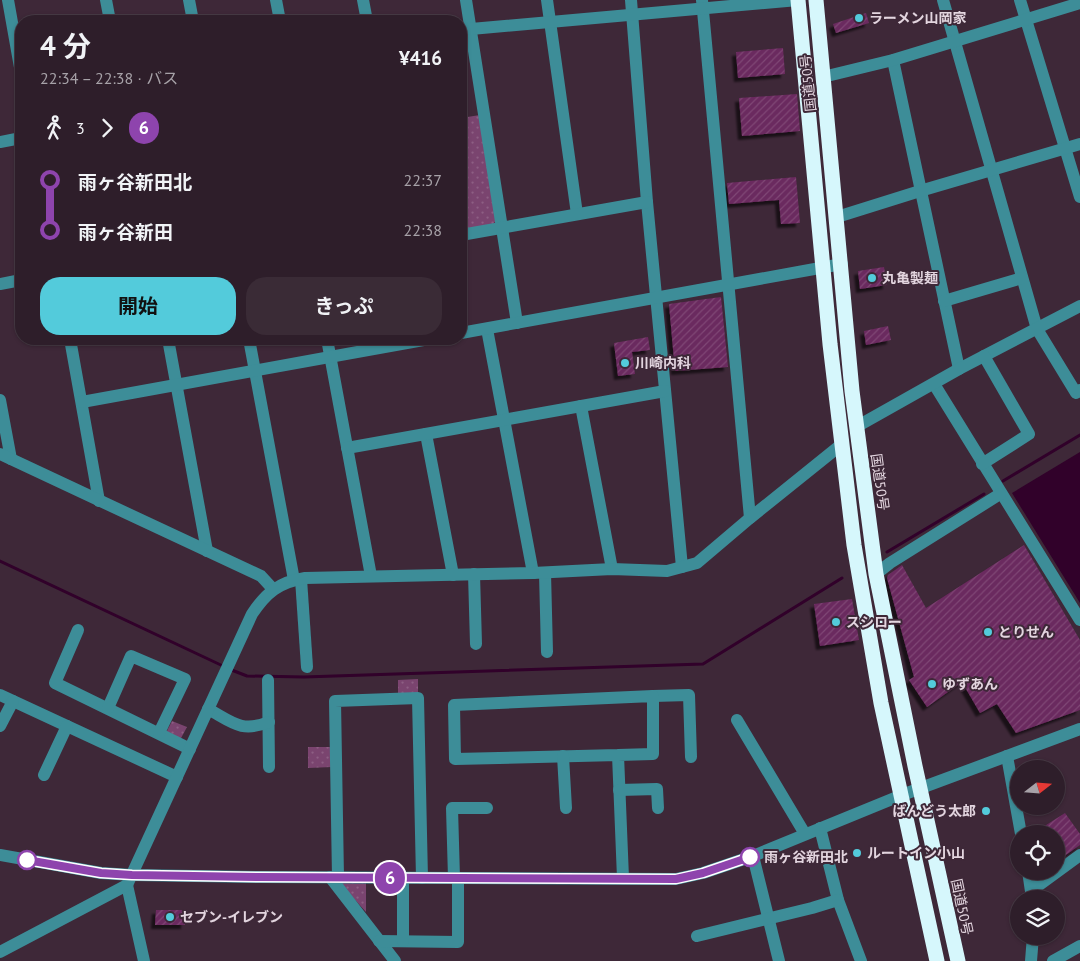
<!DOCTYPE html>
<html lang="ja">
<meta charset="utf-8">
<style>
:root{--surface:#2e1e2a;--page:#3a2b36;--text:#f1f3f6;--muted:#a7a2a8;--line:#493c47;--accent:#53cbdb}
body{margin:0;font-family:"PT Sans","Noto Sans JP",sans-serif;background:var(--page);color:var(--text);height:100vh;display:flex;flex-direction:column;font-size:19px;white-space:nowrap}
*{box-sizing:border-box;margin:0}
p{font-size:16px;color:var(--muted)}
.icon{flex:none;width:28px;height:28px;fill:none;stroke:currentColor;stroke-width:2;stroke-linecap:round;stroke-linejoin:round}
.map{position:relative;flex:1;overflow:hidden}
.panel{position:absolute;left:15px;top:15px;width:452px;height:330px;display:flex;flex-direction:column;background:var(--surface);border-radius:20px;box-shadow:0 1px 4px #0004,0 0 0 1px var(--line)}
.panel>*{flex:none}
.badge{padding:0 10px;border-radius:16px;font-size:18px;line-height:32px}
.needle{width:32px;rotate:73deg}
.tools{position:absolute;left:1010px;top:760px;display:grid;gap:10px}
.tools a{display:grid;place-items:center;width:55px;height:55px;border-radius:50%;background:var(--surface);box-shadow:0 1px 4px #0004,0 0 0 1px var(--line);font-size:25px}
.map>.badge{position:absolute;translate:-50% -50%;box-shadow:0 0 0 2px #fff}
.legs{display:flex;align-items:center;gap:8px;height:55px;padding:0 25px;font-size:16px}
.legs p{margin-inline-start:auto}
.summary{display:flex;align-items:center;justify-content:space-between;height:85px;padding:0 25px}
h1{font-size:28px;font-weight:700;line-height:38px}
.action{display:flex;gap:10px;margin-top:auto;padding:10px 25px}
.action a{flex:1;height:58px;border-radius:20px;background:var(--accent);color:#111;font-size:20px;font-weight:700;line-height:58px;text-align:center}
.action a+a{background:var(--page);color:var(--text)}
ul{padding:0 25px;list-style:none}
li{display:flex;align-items:center;gap:18px;height:50px;font-size:19px}
li i{display:grid;place-items:center;width:8px;height:100%;margin:0 6px;background:currentColor}
li i::after{content:'';width:12px;height:12px;margin:-6px;border:4px solid;border-radius:50%;background:var(--surface)}
li p{margin-inline-start:auto}
li:first-child i{background:linear-gradient(#0000 50%,currentColor 0)}
li:last-child i{background:linear-gradient(currentColor 50%,#0000 0)}
.map>svg:first-child{display:block}
</style>
<div class="map">
<svg width="1080" height="961" viewBox="0 0 1080 961">
<defs>
<pattern id="park-dots" width="8" height="8" patternUnits="userSpaceOnUse" patternTransform="scale(1.25)"><rect width="8" height="8" fill="#7a446f"/><path d="M2 2h.1M6 6h.1" fill="none" stroke="#8d5e83" stroke-width="1.8" stroke-linecap="round"/></pattern>
<pattern id="building-hatch" width="6" height="6" patternUnits="userSpaceOnUse" patternTransform="scale(1.25)"><rect width="6" height="6" fill="#6a295e"/><path d="M-1 1l2-2M0 6l6-6M5 7l2-2" fill="none" stroke="#7f4775"/></pattern>
<filter id="shadow"><feDropShadow dx="-4" dy="4" stdDeviation="1" flood-color="#0009"/></filter>
</defs>
<rect width="100%" height="100%" fill="#3e2838"/>
<g fill="url(#park-dots)">
<path d="M480 115 498 219 493 224 461 230V118Z"/>
<path d="M418 679V694L398 695V680Z"/>
<path d="M172 721 187 727 180 740 166 733Z"/>
<path d="M308 747H332V767L308 768Z"/>
<path d="M339 882 366 883V912Z"/>
</g>
<path fill="#31012a" d="M1080 452V603L1012 493Z"/>
<g fill="none" stroke-linecap="round" stroke-linejoin="round">
<g stroke="#31012a" stroke-width="3">
<path d="M1003 481 1080 435"/>
<path d="M887 552 984 494"/>
<path d="M0 561 223 666"/>
<path d="M229 669 247 676 304 677 703 664 842 578"/>
</g>
</g>
<g fill="url(#building-hatch)" filter="url(#shadow)">
<path d="M866 13 869 23 836 33 833 24Z"/>
<path d="M783 48 785 74 738 78 736 52Z"/>
<path d="M797 94 800 131 742 136 739 98Z"/>
<path d="M796 177 800 223 781 224 779 200 729 204 727 183Z"/>
<path d="M884 267 887 285 860 289 858 271Z"/>
<path d="M721 297 728 367 675 371 669 304Z"/>
<path d="M888 326 891 340 866 345 864 331Z"/>
<path d="M648 337 650 350 632 352 635 374 618 376 614 343Z"/>
<path d="M1024 545 1080 640V710L1016 733 997 704 980 713 962 682 927 707 909 680 914 677 887 578 888 575 902 565 926 608Z"/>
<path d="M852 599 859 640 820 646 814 604Z"/>
<path d="M1065 813 1080 834V845L1056 862V834H1032Z"/>
<path d="M156 910H185V925H155Z"/>
</g>
<g fill="none" stroke-linecap="round" stroke-linejoin="round">
<g stroke="#3d8d98" stroke-width="12">
<path d="M8 0 21 73"/>
<path d="M106 0 110 21"/>
<path d="M189 0 193 21"/>
<path d="M276 0 280 21"/>
<path d="M363 0 367 21"/>
<path d="M466 0 517 323"/>
<path d="M547 0 577 214"/>
<path d="M631 0 647 202 682 567"/>
<path d="M702 0 750 518"/>
<path d="M943 0 1037 329 1076 393 1080 390"/>
<path d="M1020 0 1080 197"/>
<path d="M471 29 798 0"/>
<path d="M893 60 959 369"/>
<path d="M823 77 893 60 1080 3"/>
<path d="M0 142 21 138"/>
<path d="M837 217 920 191 1080 144"/>
<path d="M461 235 647 202"/>
<path d="M0 284 21 280"/>
<path d="M944 301 1022 278"/>
<path d="M487 329 533 573"/>
<path d="M461 333 842 264"/>
<path d="M70 339 99 501"/>
<path d="M168 339 207 551"/>
<path d="M249 339 294 580"/>
<path d="M327 339 371 576"/>
<path d="M934 384 1080 620"/>
<path d="M0 400 11 459"/>
<path d="M82 402 429 339"/>
<path d="M581 406 612 569"/>
<path d="M856 427 959 369 1080 306"/>
<path d="M426 434 453 575"/>
<path d="M347 448 665 391"/>
<path d="M0 454 261 576 273 589"/>
<path d="M982 464 1029 434 984 356"/>
<path d="M545 573 547 652"/>
<path d="M474 574 476 644"/>
<path d="M876 574 890 563 1000 494"/>
<path d="M301 579 307 667"/>
<path d="M78 630 55 683 190 749"/>
<path d="M268 680 269 767"/>
<path d="M0 695 177 777"/>
<path d="M653 696 689 695 691 757"/>
<path d="M108 708 131 656 185 679 159 733"/>
<path d="M208 709C232 722 241 733 269 722"/>
<path d="M737 720 805 834"/>
<path d="M0 726 13 701"/>
<path d="M618 755 455 759 454 705 653 696V754L618 755 623 878"/>
<path d="M563 756 566 808"/>
<path d="M1007 756 1021 834"/>
<path d="M44 775 67 726"/>
<path d="M619 790 657 789 658 808"/>
<path d="M820 828 838 900 861 961"/>
<path d="M0 855 101 873 132 875 260 877 676 879 703 873 753 856 902 795 1080 729"/>
<path d="M753 856 779 961"/>
<path d="M1028 871 1032 898"/>
<path d="M330 877 395 961"/>
<path d="M338 877 335 701 418 698 422 878"/>
<path d="M454 878 452 808H487"/>
<path d="M127 885 144 961"/>
<path d="M1031 891 1080 855"/>
<path d="M697 936 812 908 838 900"/>
<path d="M379 941 458 942V878"/>
<path d="M403 941V878"/>
<path d="M0 952 127 885 252 614C266 593 279 582 305 578L533 573 612 569 667 571 697 563 750 518 842 444"/>
<path d="M1031 961 1033 936"/>
<path d="M1053 961 1080 946"/>
</g>
<g stroke="#d6f7fc" stroke-width="15">
<path d="M798 0 830 344 854 545 881 703 937 961"/>
<path d="M816 0 852 391 876 574 915 766 958 961"/>
</g>
</g>
<g fill="none" stroke-linecap="round" stroke-linejoin="round">
<defs>
<path id="line-1" d="M27 860 101 873 132 875 260 877 676 879 703 873 750 857"/>
</defs>
<use href="#line-1" stroke="#fff" stroke-width="11"/>
<use href="#line-1" stroke="#8e44ad" stroke-width="8"/>
</g>
<g fill="#53cbdb" stroke="#3e2838" stroke-width="2">
<circle cx="859" cy="18" r="5"/>
<circle cx="872" cy="278" r="5"/>
<circle cx="625" cy="363" r="5"/>
<circle cx="836" cy="622" r="5"/>
<circle cx="988" cy="632" r="5"/>
<circle cx="932" cy="684" r="5"/>
<circle cx="986" cy="811" r="5"/>
<circle cx="857" cy="853" r="5"/>
<circle cx="170" cy="917" r="5"/>
</g>
<g fill="#fff" stroke="#8e44ad" stroke-width="2.5">
<circle cx="750" cy="857" r="9"/>
<circle cx="27" cy="860" r="9"/>
</g>
<g text-anchor="middle" stroke-width="4" stroke-linejoin="round" paint-order="stroke">
<g font-size="14" font-weight="bold" fill="#e3d5df" stroke="#3e2838" text-anchor="start">
<text x="869" y="23">ラーメン山岡家</text>
<text x="882" y="283">丸亀製麺</text>
<text x="635" y="368">川崎内科</text>
<text x="846" y="627">スシロー</text>
<text x="998" y="637">とりせん</text>
<text x="942" y="689">ゆずあん</text>
<text x="976" y="816" text-anchor="end">ばんどう太郎</text>
<text x="867" y="858">ルートイン小山</text>
<text x="180" y="922">セブン-イレブン</text>
</g>
<g font-size="14" fill="#e3d5df" stroke="#3e2838">
<text transform="translate(808 83) rotate(-96)" y="5">国道50号</text>
<text transform="translate(880 482) rotate(82)" y="5">国道50号</text>
<text transform="translate(962 907) rotate(78)" y="5">国道50号</text>
</g>
<g font-size="14" font-weight="bold" fill="#e3d5df" stroke="#3e2838" text-anchor="start">
<text x="764" y="862">雨ヶ谷新田北</text>
</g>
</g>
</svg>
<div class="tools">
<a><svg class="needle" viewBox="-14 -14 28 28"><path d="M0-13l5 13h-10z" fill="#e53935"/><path d="M0 13l5-13h-10z" fill="#a7a2a8"/></svg></a>
<a><svg class="icon" aria-label="locate" viewBox="0 0 24 24"><circle cx="12" cy="12" r="6"/><path d="M12 2v4M12 18v4M2 12h4M18 12h4"/></svg></a>
<a><svg class="icon" aria-label="layers" viewBox="0 0 24 24"><path d="M12 4l9 5-9 5-9-5zM3 14l9 5 9-5"/></svg></a>
</div>
<b class="badge" style="left:390px;top:878px;background:#8e44ad;color:#fff">6</b>
<section class="panel">
<div class="summary"><div><h1>4 分</h1><p>22:34 – 22:38 · バス</p></div><b>¥416</b></div>
<div class="legs"><svg class="icon" aria-label="walk" viewBox="0 0 24 24"><circle cx="13" cy="4" r="2"/><path d="M13 8l-2 6 4 7M11 14l-3 7M7 12l3-4h3l4 4"/></svg>3<svg class="icon" aria-label="forward" viewBox="0 0 24 24"><path d="M9 5l7 7-7 7"/></svg><b class="badge" style="background:#8e44ad;color:#fff">6</b></div>
<ul>
<li><i style="color:#8e44ad"></i><b>雨ヶ谷新田北</b><p>22:37</p></li>
<li><i style="color:#8e44ad"></i><b>雨ヶ谷新田</b><p>22:38</p></li>
</ul>
<div class="action"><a>開始</a><a>きっぷ</a></div>
</section>
</div>
